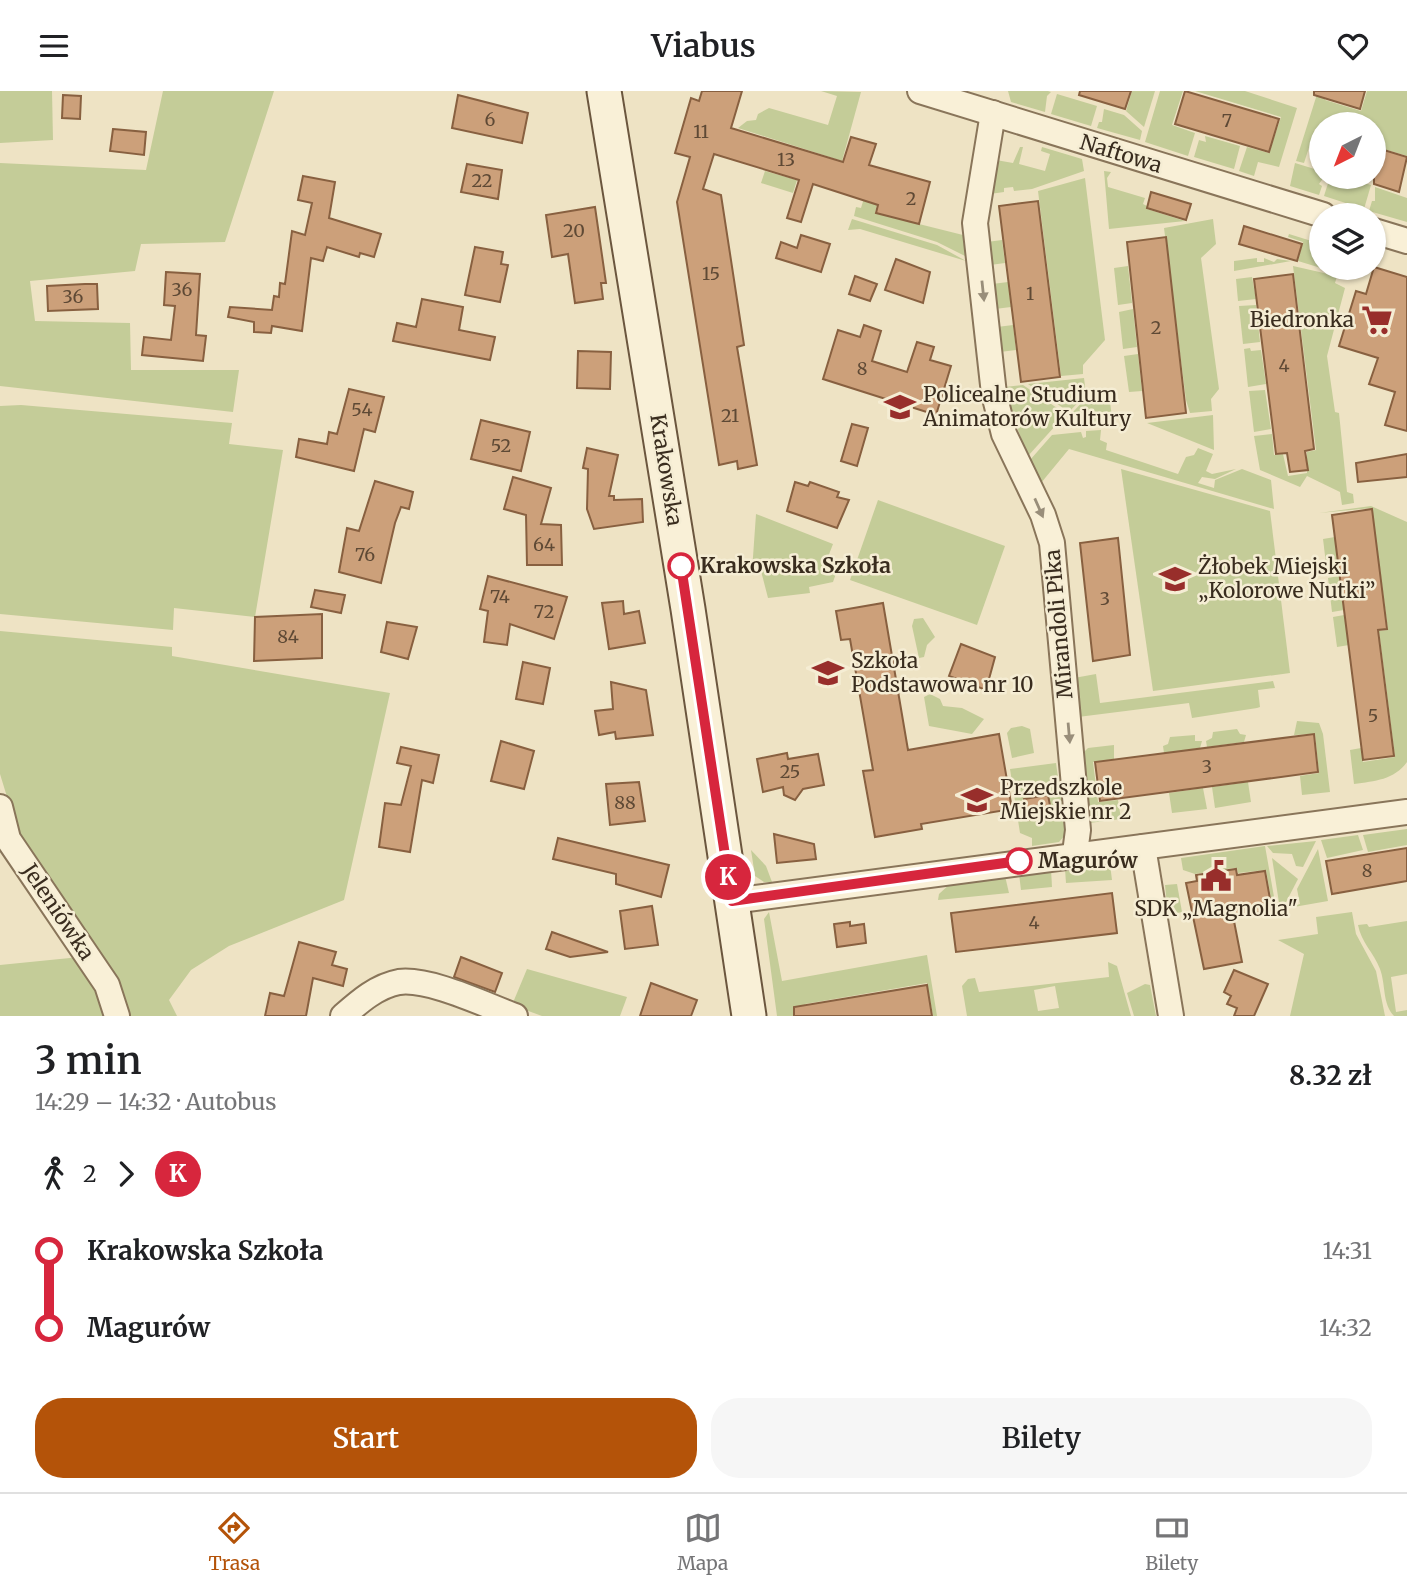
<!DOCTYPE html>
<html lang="pl">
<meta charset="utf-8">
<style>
:root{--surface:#fff;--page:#f6f6f6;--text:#202124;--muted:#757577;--line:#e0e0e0;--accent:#b45309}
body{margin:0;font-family:Merriweather,serif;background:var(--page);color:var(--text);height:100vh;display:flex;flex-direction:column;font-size:26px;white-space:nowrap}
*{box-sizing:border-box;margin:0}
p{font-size:23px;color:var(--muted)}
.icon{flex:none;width:38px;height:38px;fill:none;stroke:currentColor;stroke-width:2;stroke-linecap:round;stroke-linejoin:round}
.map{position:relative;height:925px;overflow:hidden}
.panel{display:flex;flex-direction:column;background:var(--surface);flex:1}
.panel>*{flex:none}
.badge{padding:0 14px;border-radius:23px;font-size:24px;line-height:46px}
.needle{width:46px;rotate:222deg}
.tools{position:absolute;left:1309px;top:21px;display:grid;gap:14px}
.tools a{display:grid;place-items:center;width:77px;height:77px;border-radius:50%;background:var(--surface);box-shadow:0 2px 5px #0004;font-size:35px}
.map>.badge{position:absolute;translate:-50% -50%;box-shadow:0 0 0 4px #fff}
.legs{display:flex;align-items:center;gap:10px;height:77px;padding:0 35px;font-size:23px}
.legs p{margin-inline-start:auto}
.headline{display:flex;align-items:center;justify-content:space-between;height:119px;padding:0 35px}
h1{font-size:38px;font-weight:600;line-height:52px}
.cta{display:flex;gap:14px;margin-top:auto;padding:14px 35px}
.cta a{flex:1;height:80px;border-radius:28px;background:var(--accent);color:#fff;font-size:28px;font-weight:600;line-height:80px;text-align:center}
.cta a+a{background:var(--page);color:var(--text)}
ul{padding:0 35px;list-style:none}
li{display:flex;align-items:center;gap:24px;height:77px;font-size:26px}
li i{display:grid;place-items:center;width:10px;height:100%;margin:0 9px;background:currentColor}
li i::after{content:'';width:18px;height:18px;margin:-9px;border:5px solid;border-radius:50%;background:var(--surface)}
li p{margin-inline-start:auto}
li:first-child i{background:linear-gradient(#0000 50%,currentColor 0)}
li:last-child i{background:linear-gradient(currentColor 50%,#0000 0)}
header{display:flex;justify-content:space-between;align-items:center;height:91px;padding:0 35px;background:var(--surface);font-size:32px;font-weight:600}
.menu{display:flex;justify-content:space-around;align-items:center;height:98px;border-top:2px solid var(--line);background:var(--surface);font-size:19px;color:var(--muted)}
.menu a{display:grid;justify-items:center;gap:4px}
.menu .selected{color:var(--accent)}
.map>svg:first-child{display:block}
</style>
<header><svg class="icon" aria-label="menu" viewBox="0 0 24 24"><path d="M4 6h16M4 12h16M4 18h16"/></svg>Viabus<svg class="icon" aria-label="heart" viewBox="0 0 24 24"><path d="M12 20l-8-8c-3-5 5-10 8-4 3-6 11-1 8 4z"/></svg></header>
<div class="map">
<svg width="1407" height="925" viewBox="0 0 1407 925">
<rect width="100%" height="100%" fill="#eee3c4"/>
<g fill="#c4cc98" fill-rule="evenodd">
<path d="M0 0H52L53 49 0 52Z"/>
<path d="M163 0H274L225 151 141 153 135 180 30 190 35 230 130 232 131 279H239L233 321 0 295V72L146 79Z"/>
<path d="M821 0 861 1 842 70 738 37 747 30 756 29 758 23 769 17 828 34 837 5Z"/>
<path d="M1008 0H1048L1051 1 1047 5 1045 21 1011 11Z"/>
<path d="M1132 0H1155L1144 36 1126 20Z"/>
<path d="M1160 0H1183L1172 34 1195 42 1188 65 1145 51Z"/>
<path d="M1195 0H1245L1297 17 1279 76 1258 71 1254 85 1239 80 1247 56 1269 62 1281 26Z"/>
<path d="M1318 0H1327L1325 9 1361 20 1367 0H1407V65L1374 55V33H1321V39L1315 38 1304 72 1296 70Z"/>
<path d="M1057 3 1097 15 1091 35 1051 23Z"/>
<path d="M1104 18 1124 24 1142 40 1140 49 1097 37 1099 31H1102Z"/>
<path d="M1205 45 1240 55 1234 78 1194 66 1199 49 1206 51Z"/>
<path d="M1020 56H1023L1019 73 1045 80 1050 63 1041 60 1042 56 1082 68 1084 80 1032 98 1014 100 1013 96 1004 97V101L990 103 996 69 1013 72Z"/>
<path d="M1295 72 1321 80V86H1324L1319 93 1322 95 1319 104 1290 95Z"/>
<path d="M765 80 797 89 793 102 761 92Z"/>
<path d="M1104 80 1111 81 1107 87 1108 96 1145 107 1143 113 1147 115V118L1185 130 1109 138Z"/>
<path d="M872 81 881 98 875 122 963 144 965 165 937 151 854 125 856 116 861 117Z"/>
<path d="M1330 86H1344L1371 94 1364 118 1324 105Z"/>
<path d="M1085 87 1105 249 1083 274V283L1061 285 1038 100Z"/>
<path d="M1375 96 1407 107V131L1369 120 1372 110H1375Z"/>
<path d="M852 128 937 154 966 170 860 138 848 139Z"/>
<path d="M1213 128 1216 153 1201 167 1219 298 1211 308 1212 320 1190 322 1186 309 1164 137Z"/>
<path d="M1289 143 1321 153V177H1339L1338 180 1334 181 1298 170 1303 151 1288 146Z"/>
<path d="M1002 149 1005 172 990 174 987 151Z"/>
<path d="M1257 167V171H1264V167L1274 171 1277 168 1291 170 1234 180V170Z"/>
<path d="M1128 175 1132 212 1118 214 1114 177Z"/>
<path d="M1293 175 1337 185 1335 192 1345 197 1327 265 1335 321 1339 322 1347 401 1353 403 1354 412 1342 414 1340 401 1307 385 1300 396 1260 379 1254 345 1272 343 1274 364 1283 363 1288 385 1307 382V361L1316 359Z"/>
<path d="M1252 186 1256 208 1238 210 1236 188Z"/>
<path d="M1008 191 1011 216 995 218 992 193Z"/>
<path d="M1256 214 1260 251 1243 253 1239 215Z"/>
<path d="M1133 218 1137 256 1123 258 1119 221Z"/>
<path d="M1013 234 1016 259 1000 261 997 236Z"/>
<path d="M1250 257 1251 260 1261 259 1266 293 1248 296 1244 258Z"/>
<path d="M1138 263 1142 300 1129 301 1124 265Z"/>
<path d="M1084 287 1086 303 1069 321 1028 293Z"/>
<path d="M1023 294 1066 323 1028 365 1009 316 1005 296Z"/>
<path d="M1265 299 1271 338 1254 341 1249 300Z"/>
<path d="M1093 306 1095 313 1110 311 1113 334 1102 335 1072 322 1086 307Z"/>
<path d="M21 314 232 332 229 353 283 359 255 526 174 517 173 539 0 523V315Z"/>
<path d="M1213 324 1214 359 1147 332Z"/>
<path d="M1101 339 1100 349 1107 352 1106 359 1178 383 1186 366 1194 364 1198 357 1213 363 1206 380 1212 383 1236 378 1215 388 1202 386 1198 392 1214 397 1215 389 1242 378 1271 389 1274 418 1069 358 1041 392 1030 369 1052 344 1081 341 1083 347 1086 346V340Z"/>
<path d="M1121 378 1270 420 1290 582 1153 600Z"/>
<path d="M878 409 1005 455 977 534 850 489Z"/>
<path d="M1371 415 1407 431V671C1394 689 1375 690 1354 693L1350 659 1361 657 1363 671 1395 666 1379 540 1388 539 1372 417 1319 422Z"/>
<path d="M756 423 833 453 828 466 840 471 833 491 809 496 810 502 768 507 761 480H752Z"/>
<path d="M1335 446 1338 480 1327 481 1323 448Z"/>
<path d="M1339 485 1344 519 1332 521 1328 487Z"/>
<path d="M1344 524 1349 554 1337 556 1333 526Z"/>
<path d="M923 527 935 546 927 554 924 566 919 567 912 535 914 528Z"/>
<path d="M0 540 172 556V565L390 602 344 809 229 855 191 879 169 909 177 925H128L20 748 0 683Z"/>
<path d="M1096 583 1100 612 1273 590 1275 597 1258 599 1260 616 1257 617 1192 627 1189 612 1078 626 1074 587Z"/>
<path d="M930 603 940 608 943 615 962 617 984 628 972 643 929 635 924 606Z"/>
<path d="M1297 630 1319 632 1323 643 1330 701 1302 704 1300 685 1319 682 1315 643 1294 644Z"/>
<path d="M1022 635 1030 638 1034 662 1012 667 1007 642 1011 637Z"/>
<path d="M1237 638 1240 643 1246 644 1244 651 1207 656 1206 650 1212 647 1213 641Z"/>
<path d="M1195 644V650H1202L1200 657 1164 662 1163 655 1168 653 1170 646Z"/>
<path d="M1114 654V668L1093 671 1098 711 1118 709 1121 728 1089 732 1080 665 1088 657Z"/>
<path d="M1056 672 1061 708 1070 712 1073 735 1059 751 1032 755V747L1020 742 1010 678Z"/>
<path d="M1248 691 1251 711 1215 717 1212 696Z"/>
<path d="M1203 697 1207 718 1172 722 1169 702Z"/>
<path d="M1407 738V754L1368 761 1363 744Z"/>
<path d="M1358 744 1363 759 1327 767 1321 749Z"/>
<path d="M1316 750 1303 776 1296 775 1292 763 1273 762 1267 755Z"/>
<path d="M1265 755 1276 817 1273 818 1266 779 1238 782 1237 777H1234L1195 783 1183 779 1181 767Z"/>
<path d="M1318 758 1328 810 1288 817 1300 813 1297 798Z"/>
<path d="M751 759 766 775 772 791H764L755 785Z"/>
<path d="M1272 767 1298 788 1283 817 1280 818Z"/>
<path d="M1110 773 1112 789 1066 792 1065 778Z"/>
<path d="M1051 778 1052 796 1021 799 1019 783Z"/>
<path d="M1005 785 1009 802 938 809 939 803 951 792Z"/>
<path d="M1177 793 1182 821 1168 824 1165 794Z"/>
<path d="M769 821 782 890 927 864 937 925H933L927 892 805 913 807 925H777L764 828Z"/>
<path d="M1352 821 1356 843 1376 880 1385 925H1290L1304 863 1278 849 1318 843 1316 826Z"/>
<path d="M1407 830V883L1391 886 1396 921 1407 919V925H1394C1382 912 1386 894 1380 878 1374 862 1361 851 1358 834L1367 833 1369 836Z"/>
<path d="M80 866 98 896 106 925H0V874Z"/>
<path d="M1108 871 1117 875 1131 925H967L962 895 968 888 975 887 979 901 1109 886ZM1055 895 1059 917 1038 920 1034 899Z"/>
<path d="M527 878 627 906 620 925H542L512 914Z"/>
<path d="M1145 893 1150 894 1156 925H1134L1127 902Z"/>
</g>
<g fill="#cca07a" stroke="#886040" stroke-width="2">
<path d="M702 0H742L731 37 843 71 851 46 876 53 869 74 930 91 919 133 876 122 878 114 813 93 801 131 787 127 799 89 714 63 703 98 721 104 744 254 737 256 757 374 738 378 737 370 719 374 677 111 690 66 675 62 691 7 699 10Z"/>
<path d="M1080 0H1131L1125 18 1079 4Z"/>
<path d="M1185 0 1279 28 1269 61 1175 33Z"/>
<path d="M1314 0H1365L1360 18 1314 4Z"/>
<path d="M63 4 81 5 80 28 62 27Z"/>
<path d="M458 4 528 22 522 52 452 37Z"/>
<path d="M113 38 146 41 144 64 110 60Z"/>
<path d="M1374 56 1407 66 1399 101 1374 93Z"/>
<path d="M467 73 502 79 498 108 461 101Z"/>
<path d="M303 85 335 91 329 127 381 143 374 166 360 162 359 166 327 156 323 170 311 167 302 240 272 235 271 242 254 241V231L228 226 230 216 272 219 274 205 279 206 280 192 285 193 292 140 305 144 312 112 298 109Z"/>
<path d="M1151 101 1191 113 1186 129 1147 117Z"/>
<path d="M1038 110 1060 286 1021 291 999 115Z"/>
<path d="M595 116 606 192H601L603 208 575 212 568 163 552 166 546 124Z"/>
<path d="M1244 135 1302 153 1297 170 1239 153Z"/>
<path d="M801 144 830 153 821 181 776 167 781 151 797 157Z"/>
<path d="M1166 146 1186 322 1146 327 1127 151Z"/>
<path d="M475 156 503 161 501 173 508 174 500 211 465 204Z"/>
<path d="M896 168 930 181 923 212 885 199Z"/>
<path d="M1374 176 1407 186V340L1385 334 1395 301 1369 293 1378 267 1339 255 1356 200 1366 203Z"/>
<path d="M166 181 200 183 196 244 206 245 203 270 142 264 144 246 171 249 175 215 164 214Z"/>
<path d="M1293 183 1314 358 1305 360 1308 379 1290 381 1287 362 1276 363 1254 188Z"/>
<path d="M855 185 877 193 870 210 849 203Z"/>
<path d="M85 193H97L98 218 48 220 47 195Z"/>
<path d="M422 208 463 216 459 239 495 246 490 269 393 250 397 232 416 236Z"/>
<path d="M864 234 881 240 872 270 907 281 917 251 934 256 930 269 951 275 936 324 823 288 838 239 860 246Z"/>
<path d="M578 260 611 261 610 298 577 297Z"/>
<path d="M349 298 384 306 375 341 364 338 354 380 296 366 299 348 327 353 329 341 337 343Z"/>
<path d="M481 329 530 341 521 380 471 368Z"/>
<path d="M852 333 868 337 857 375 841 370Z"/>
<path d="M587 357 618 364 609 405H614V409L642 408 643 431 594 438 587 418 588 378 583 377Z"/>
<path d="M1407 363V386L1358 391 1356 372Z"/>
<path d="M513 386 551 397 541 433 561 434 562 474H527L526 424 504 418Z"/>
<path d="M375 390 413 401 409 418 401 416 395 432 381 492 339 481 347 437 359 440Z"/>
<path d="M795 391 808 395 810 391 839 401 837 406 849 409 837 437 787 420Z"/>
<path d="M1372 418 1387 538 1378 539 1394 665 1363 669 1332 424Z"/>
<path d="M1118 447 1130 564 1093 570 1080 452Z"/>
<path d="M488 485 567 506 554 548 510 533 507 554 484 551 488 520 480 518Z"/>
<path d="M315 499 345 504 341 522 311 516Z"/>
<path d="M623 510 624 523 639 520 645 552 609 558 602 512Z"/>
<path d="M883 512 908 659 999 643 1012 718 921 733 922 738 875 746 863 680 873 679 850 548 841 549 836 520Z"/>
<path d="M322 523V567L254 570 255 526Z"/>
<path d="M387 531 417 536 408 568 381 561Z"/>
<path d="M961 553 995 566 986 599 949 585Z"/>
<path d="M523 571 550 577 543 613 516 608Z"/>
<path d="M611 591 646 599 653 644 616 648 615 641 599 644 595 620 613 618Z"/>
<path d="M1314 643 1318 681 1100 710 1095 671Z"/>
<path d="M501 650 534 660 524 698 491 690Z"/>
<path d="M401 656 439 664 433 692 422 689 410 761 379 756 385 712 401 714 411 675 397 672Z"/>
<path d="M787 662 788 668 818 663 824 694 803 698 795 709 784 704 783 696 763 701 757 668Z"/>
<path d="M639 691 645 730 610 734 606 693Z"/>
<path d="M1048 704 1052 725 1028 729 1024 708Z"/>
<path d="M774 743 814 753 816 768 777 772Z"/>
<path d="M558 747 669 774 661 806 616 793V783L553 768Z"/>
<path d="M1407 757V790L1332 803 1326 770Z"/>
<path d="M1236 778 1237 784 1265 780 1272 819 1233 825 1242 871 1204 878 1186 792 1197 790 1196 784Z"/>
<path d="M1112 802 1117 842 956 861 951 822Z"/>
<path d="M652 815 658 854 625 858 620 820Z"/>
<path d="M850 831V835L864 833 866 852 837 856 834 833Z"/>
<path d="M552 841 608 861 570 866 546 858Z"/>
<path d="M299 851 336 861 332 874 347 878 343 895 313 887 306 925H265L270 902 284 905Z"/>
<path d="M461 866 502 882 495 901 454 886Z"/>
<path d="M1234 879 1268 893 1254 925H1234L1237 917 1227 913 1231 905 1224 901Z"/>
<path d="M651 892 697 909 691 925H640Z"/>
<path d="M927 894 932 925H794V916Z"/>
</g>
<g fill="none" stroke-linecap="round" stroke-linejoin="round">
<defs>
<g id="street">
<path d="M920 0 1323 124"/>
<path d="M993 22 975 132 994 303 1004 343 1043 424 1052 452 1078 739 1075 762"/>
<path d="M1374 140 1407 150"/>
<path d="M0 716 8 748 107 894 117 925"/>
<path d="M1143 756 1171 925"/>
<path d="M732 810 1407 721"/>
<path d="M343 925C359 911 377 895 399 891 430 887 485 914 515 925"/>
</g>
<path id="secondary" d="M604 0 688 518 749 925"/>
</defs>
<use href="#street" stroke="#89755a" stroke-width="28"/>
<use href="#secondary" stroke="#6b563e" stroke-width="37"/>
<use href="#street" stroke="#f9f0d7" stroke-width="24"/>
<use href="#secondary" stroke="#f9f0d7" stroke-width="33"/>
</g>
<defs><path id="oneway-solid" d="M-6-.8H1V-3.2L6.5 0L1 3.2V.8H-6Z" transform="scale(1.75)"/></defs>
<g fill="#998e7a">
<use href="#oneway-solid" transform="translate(983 200) rotate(84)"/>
<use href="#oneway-solid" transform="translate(1039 417) rotate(66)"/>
<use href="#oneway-solid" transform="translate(1069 642) rotate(85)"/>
</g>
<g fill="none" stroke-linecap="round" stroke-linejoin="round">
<defs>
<path id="line-1" d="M681 475 732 810 1019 770"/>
</defs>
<use href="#line-1" stroke="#fff" stroke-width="16"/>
<use href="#line-1" stroke="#d7263d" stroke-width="10"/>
</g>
<defs>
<symbol id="supermarket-bare" viewBox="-9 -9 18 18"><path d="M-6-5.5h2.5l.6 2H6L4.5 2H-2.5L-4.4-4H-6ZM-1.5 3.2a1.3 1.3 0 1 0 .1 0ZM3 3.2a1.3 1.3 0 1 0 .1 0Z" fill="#982e2b" stroke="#f5edd4" stroke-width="2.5" paint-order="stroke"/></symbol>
<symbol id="university-bare" viewBox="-9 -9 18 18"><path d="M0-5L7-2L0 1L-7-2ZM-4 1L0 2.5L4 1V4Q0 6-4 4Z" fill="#982e2b" stroke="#f5edd4" stroke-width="2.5" paint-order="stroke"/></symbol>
<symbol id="school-bare" viewBox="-9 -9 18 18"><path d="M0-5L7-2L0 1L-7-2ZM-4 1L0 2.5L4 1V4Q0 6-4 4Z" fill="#982e2b" stroke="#f5edd4" stroke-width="2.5" paint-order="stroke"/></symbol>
<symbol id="civic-bare" viewBox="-9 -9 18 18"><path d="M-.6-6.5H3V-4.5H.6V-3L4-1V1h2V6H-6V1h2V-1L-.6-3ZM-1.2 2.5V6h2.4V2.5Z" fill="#982e2b" stroke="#f5edd4" stroke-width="2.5" paint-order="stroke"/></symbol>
</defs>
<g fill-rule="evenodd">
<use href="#supermarket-bare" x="1355" y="207" width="44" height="44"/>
<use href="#university-bare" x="878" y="294" width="44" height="44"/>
<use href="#school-bare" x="1153" y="466" width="44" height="44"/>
<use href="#school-bare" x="806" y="560" width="44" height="44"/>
<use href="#school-bare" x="955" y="687" width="44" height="44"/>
<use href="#civic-bare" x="1194" y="763" width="44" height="44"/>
</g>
<g fill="#fff" stroke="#d7263d" stroke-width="3.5">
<circle cx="681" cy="475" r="12"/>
<circle cx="1019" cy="770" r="12"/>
</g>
<g text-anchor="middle" stroke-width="5" stroke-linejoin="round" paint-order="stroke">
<g font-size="18" fill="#5e4935">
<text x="490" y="35">6</text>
<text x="1227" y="36">7</text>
<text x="701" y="47">11</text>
<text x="786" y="75">13</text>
<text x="482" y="96">22</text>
<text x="911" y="114">2</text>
<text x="574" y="146">20</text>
<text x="711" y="189">15</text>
<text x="182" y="205">36</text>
<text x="1030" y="209">1</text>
<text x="73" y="212">36</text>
<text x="1156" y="243">2</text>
<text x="1284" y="281">4</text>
<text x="862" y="284">8</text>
<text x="362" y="325">54</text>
<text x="730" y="331">21</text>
<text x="501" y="361">52</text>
<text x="544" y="460">64</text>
<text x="365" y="470">76</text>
<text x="500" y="512">74</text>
<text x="1105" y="514">3</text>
<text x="544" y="527">72</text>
<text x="288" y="552">84</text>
<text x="1373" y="631">5</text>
<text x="1207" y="682">3</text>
<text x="790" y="687">25</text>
<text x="625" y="718">88</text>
<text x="1367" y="786">8</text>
<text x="1034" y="838">4</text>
</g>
<g font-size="21" fill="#392c1e" stroke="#f5edd4">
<text transform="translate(1121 63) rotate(17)" y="7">Naftowa</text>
<text transform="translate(666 379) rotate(81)" y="7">Krakowska</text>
<text transform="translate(1059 533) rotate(-95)" y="7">Mirandoli Pika</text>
<text transform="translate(58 821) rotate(56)" y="7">Jeleniówka</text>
</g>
<g font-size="21" fill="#392c1e" stroke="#f5edd4" text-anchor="start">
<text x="1354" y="236" text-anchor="end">Biedronka</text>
<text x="923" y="311">Policealne Studium<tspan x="923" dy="24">Animatorów Kultury</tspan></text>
<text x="1198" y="483">Żłobek Miejski<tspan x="1198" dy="24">„Kolorowe Nutki”</tspan></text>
<text x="851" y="577">Szkoła<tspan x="851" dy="24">Podstawowa nr 10</tspan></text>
<text x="1000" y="704">Przedszkole<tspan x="1000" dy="24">Miejskie nr 2</tspan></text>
<text x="1216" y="825" text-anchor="middle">SDK „Magnolia"</text>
</g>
<g font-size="21" font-weight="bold" fill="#392c1e" stroke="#f5edd4" text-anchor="start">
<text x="700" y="482">Krakowska Szkoła</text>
<text x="1038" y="777">Magurów</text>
</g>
</g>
</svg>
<div class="tools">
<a><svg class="needle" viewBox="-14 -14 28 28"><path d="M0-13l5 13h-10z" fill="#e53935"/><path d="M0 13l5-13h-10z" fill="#757577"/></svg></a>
<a><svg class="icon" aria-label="layers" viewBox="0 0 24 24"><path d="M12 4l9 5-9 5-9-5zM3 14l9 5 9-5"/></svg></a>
</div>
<b class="badge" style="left:728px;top:786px;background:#d7263d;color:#fff">K</b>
</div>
<section class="panel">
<div class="headline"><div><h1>3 min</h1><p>14:29 – 14:32 · Autobus</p></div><b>8.32 zł</b></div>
<div class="legs"><svg class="icon" aria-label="walk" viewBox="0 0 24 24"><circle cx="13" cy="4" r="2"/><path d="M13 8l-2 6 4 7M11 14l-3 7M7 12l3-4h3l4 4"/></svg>2<svg class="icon" aria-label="forward" viewBox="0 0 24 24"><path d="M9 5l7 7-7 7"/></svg><b class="badge" style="background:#d7263d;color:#fff">K</b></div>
<ul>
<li><i style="color:#d7263d"></i><b>Krakowska Szkoła</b><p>14:31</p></li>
<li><i style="color:#d7263d"></i><b>Magurów</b><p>14:32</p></li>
</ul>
<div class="cta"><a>Start</a><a>Bilety</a></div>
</section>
<nav class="menu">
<a class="selected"><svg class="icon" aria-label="directions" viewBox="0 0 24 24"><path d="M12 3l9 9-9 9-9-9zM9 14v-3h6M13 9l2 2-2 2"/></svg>Trasa</a>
<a><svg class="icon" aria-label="map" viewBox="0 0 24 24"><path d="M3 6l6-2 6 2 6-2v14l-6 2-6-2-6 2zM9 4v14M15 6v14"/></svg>Mapa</a>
<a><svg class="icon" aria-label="tickets" viewBox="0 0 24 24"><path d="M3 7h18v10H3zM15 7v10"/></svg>Bilety</a>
</nav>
